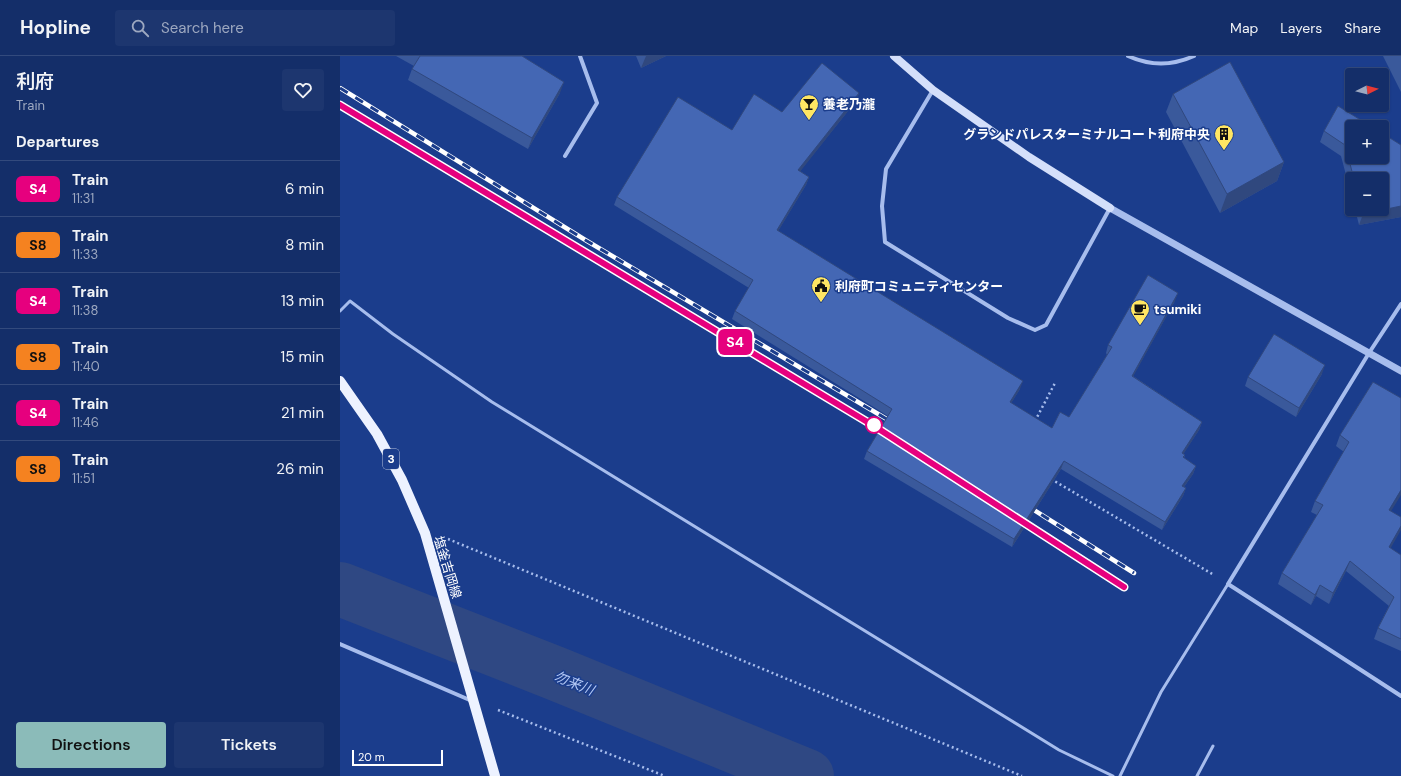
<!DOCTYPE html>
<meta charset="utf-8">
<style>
:root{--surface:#142e69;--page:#1d366f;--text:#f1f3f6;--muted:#9da8c0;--line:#334a7d;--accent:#8bbbb9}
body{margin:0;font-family:"DM Sans","Noto Sans JP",sans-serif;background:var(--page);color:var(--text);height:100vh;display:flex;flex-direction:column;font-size:15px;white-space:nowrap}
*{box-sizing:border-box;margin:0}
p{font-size:13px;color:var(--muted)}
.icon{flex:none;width:22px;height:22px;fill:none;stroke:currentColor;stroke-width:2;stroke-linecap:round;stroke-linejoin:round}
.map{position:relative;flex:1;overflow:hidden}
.panel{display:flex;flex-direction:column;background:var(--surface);width:340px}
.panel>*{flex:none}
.badge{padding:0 8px;border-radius:6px;font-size:14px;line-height:26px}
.needle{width:26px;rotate:84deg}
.fabs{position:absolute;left:1005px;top:12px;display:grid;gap:8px}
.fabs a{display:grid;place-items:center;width:44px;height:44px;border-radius:4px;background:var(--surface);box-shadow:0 1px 3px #0004,0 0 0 1px var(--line);font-size:20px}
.scale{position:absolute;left:12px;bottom:10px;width:91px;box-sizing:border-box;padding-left:4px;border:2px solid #fff;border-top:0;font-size:11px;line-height:14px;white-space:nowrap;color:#fff;-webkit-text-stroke:3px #1b3d8c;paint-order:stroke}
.map>.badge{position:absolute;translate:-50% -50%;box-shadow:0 0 0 2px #fff}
h2{padding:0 16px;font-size:15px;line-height:36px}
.round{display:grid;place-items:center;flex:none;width:42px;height:42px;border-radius:4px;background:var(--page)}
.overview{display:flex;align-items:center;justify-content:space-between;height:68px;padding:0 16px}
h1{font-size:19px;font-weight:600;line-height:30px}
.primary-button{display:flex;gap:8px;margin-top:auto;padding:8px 16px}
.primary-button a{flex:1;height:46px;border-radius:4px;background:var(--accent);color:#111;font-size:16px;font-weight:600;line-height:46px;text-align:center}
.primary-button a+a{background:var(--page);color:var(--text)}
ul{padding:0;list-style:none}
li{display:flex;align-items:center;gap:12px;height:56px;padding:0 16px;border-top:1px solid var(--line)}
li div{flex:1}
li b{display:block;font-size:15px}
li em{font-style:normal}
li .badge{min-width:44px;font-weight:700;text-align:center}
header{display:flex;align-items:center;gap:24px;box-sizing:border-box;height:56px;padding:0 20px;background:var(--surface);border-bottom:1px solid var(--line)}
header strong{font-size:19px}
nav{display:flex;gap:22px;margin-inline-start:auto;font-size:14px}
.search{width:280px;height:36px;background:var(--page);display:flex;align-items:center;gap:10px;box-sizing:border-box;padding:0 14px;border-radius:4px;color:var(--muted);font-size:15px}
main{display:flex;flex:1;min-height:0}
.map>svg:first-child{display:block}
</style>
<header>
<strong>Hopline</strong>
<div class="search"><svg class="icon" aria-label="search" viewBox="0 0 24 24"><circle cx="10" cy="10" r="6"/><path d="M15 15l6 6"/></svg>Search here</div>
<nav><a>Map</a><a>Layers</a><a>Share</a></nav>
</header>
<main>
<section class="panel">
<div class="overview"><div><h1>利府</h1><p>Train</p></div><a class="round"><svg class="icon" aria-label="heart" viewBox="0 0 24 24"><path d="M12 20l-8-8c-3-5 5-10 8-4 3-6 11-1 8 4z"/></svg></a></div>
<h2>Departures</h2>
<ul>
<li><span class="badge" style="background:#e6007e;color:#fff">S4</span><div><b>Train</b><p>11:31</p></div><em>6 min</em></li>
<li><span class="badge" style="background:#f58220;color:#111">S8</span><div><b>Train</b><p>11:33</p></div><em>8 min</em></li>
<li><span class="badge" style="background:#e6007e;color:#fff">S4</span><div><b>Train</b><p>11:38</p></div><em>13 min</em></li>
<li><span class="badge" style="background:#f58220;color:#111">S8</span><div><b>Train</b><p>11:40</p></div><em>15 min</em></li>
<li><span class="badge" style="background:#e6007e;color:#fff">S4</span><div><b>Train</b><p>11:46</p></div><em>21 min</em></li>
<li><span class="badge" style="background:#f58220;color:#111">S8</span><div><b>Train</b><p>11:51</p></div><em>26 min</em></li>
</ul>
<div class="primary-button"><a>Directions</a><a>Tickets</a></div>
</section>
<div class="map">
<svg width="1061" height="720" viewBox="0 0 1061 720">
<rect width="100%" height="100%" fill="#1b3d8c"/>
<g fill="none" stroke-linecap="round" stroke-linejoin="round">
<path stroke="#2f4883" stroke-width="54" d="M0 533 217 618 467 720"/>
<g stroke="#a7bded" stroke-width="2.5" stroke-dasharray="2 3" stroke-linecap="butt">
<path d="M695 365 715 327"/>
<path d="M711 423 874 519"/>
<path d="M108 483 682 720"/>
<path d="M158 654 325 720"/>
</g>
<g stroke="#a7bded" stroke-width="3">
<path d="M0 255 10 245 53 278 152 346 719 694 773 720"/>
<path d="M780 720 821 636 888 528"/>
<path d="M857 720 873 690"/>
</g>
<g stroke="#a7bded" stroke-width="4">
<path d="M788 0C810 10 832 10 854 0"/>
<path d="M593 34 546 113 542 150 545 186 668 262 695 274 706 269 770 152"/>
<path d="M225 100 257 47 240 0"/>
<path d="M1061 248 1029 297 888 528 1061 640"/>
<path d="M0 588 132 645"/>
</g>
<path stroke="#a7bded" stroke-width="7" d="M770 152 1061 315"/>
<path stroke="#d4dffa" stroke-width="8" d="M554 0 593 34 689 101 770 152"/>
<path stroke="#edf2ff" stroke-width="10" d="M0 325 37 378 62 424 85 477 155 720"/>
<defs>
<g id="rail">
<path d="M0 32 247 185 555 368"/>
<path d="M0 49 549 379"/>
<path d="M686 449 794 517"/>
<path d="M676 461 784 531"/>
</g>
</defs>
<use href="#rail" stroke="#fff" stroke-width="4.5"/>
<use href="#rail" stroke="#1b3d8c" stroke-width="3" stroke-dasharray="9" stroke-linecap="butt"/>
</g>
<g fill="#3a599b">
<path d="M56 0H182L220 37 188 93 68 24 72 13 74 10Z"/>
<path d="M296 0H326L301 12Z"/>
<path d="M1043 0H1061V36Z"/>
<path d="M519 37 516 45 460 115 469 121 466 129 438 175 680 333 671 347 712 372 729 361 767 299 766 297 768 289 835 245 793 320 862 366 859 374 843 398 845 399 844 402 856 410 853 418 844 431 846 432 843 440 822 474 721 413 672 491 524 403 527 395 548 360 392 263 395 255 409 232 274 149 277 141 392 74 442 56Z"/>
<path d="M833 38 944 106 937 125 880 157 826 56Z"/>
<path d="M998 50 1032 71H1012V101H1042V77L1061 89V161L1019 169 1015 153H1042V123H1012V142L1001 100 980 86 984 75Z"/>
<path d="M982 318 956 361 905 330 908 321Z"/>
<path d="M1033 326 1051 455 1050 492 1061 499V595L1034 583 1038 572 1049 550 1006 515 989 548 976 540 971 549 938 528 942 517 977 459 971 456 975 445 1004 396 996 390 1000 379Z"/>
</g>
<g fill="#30487e">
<path d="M306 0H326L301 12Z"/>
<path d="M224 26 220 37 188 93 192 82Z"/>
<path d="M519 37 516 45 455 122 458 114Z"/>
<path d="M944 106 937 125 880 157 887 138Z"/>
<path d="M469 121 466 129 434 182 437 174Z"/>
<path d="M1061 150V161L1019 169 1023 158Z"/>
<path d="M838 237 835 245 789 328 792 320Z"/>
<path d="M985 309 982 318 956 361 959 352Z"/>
<path d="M683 325 680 333 667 354 670 346Z"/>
<path d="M862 366 859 374 839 405 842 397Z"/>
<path d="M724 405 721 413 672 491 674 483Z"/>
<path d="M856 410 853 418 839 438 842 430Z"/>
<path d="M846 432 843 440 822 474 825 466Z"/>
<path d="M1061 434V439L1045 465 1049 454Z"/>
<path d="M1061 470V474L1045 502 1049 491Z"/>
<path d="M1010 505 1006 515 989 548 993 537Z"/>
<path d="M980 529 976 540 971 549 975 539Z"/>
</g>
<g fill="#4467b4" stroke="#30487e">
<path d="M80 0H182L224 26 192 82 72 13Z"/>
<path d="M890 6 944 106 887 138 833 38Z"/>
<path d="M482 7 519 37 458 114 469 121 437 174 683 325 670 346 712 372 720 356 729 361 772 291 768 289 808 219 838 237 792 320 862 366 842 397 845 399 843 401 856 410 842 430 846 432 825 466 724 405 674 483 527 395 552 353 395 255 413 224 277 141 338 41 392 74 414 38 442 56Z"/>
<path d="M998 50 1032 71H1012V101H1042V77L1061 89V150L1023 158 1022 153H1042V123H1014L1005 89 984 75Z"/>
<path d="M934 278 985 309 959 352 908 321Z"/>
<path d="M1033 326 1061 342V434L1049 454 1061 461V470L1049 491 1061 499V583L1038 572 1054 541 1010 505 993 537 980 529 975 539 942 517 983 449 975 445 1009 386 1000 379Z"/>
</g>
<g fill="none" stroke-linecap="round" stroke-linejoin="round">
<defs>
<path id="line" d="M0 49 534 370 784 531"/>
</defs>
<use href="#line" stroke="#fff" stroke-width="9"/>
<use href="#line" stroke="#e6007e" stroke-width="6"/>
</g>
<defs>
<symbol id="bar-pin" viewBox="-11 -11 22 30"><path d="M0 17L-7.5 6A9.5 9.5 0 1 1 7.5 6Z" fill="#ffe663" stroke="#1b3d8c"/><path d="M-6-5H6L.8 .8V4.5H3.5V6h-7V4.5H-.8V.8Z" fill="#111"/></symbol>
<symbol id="building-pin" viewBox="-11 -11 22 30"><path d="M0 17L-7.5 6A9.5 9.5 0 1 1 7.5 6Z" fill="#ffe663" stroke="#1b3d8c"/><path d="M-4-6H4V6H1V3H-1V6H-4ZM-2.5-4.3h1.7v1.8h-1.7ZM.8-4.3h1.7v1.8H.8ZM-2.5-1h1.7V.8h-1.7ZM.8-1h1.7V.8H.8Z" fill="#111"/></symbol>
<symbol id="civic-pin" viewBox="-11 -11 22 30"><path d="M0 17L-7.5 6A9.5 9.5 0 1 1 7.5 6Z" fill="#ffe663" stroke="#1b3d8c"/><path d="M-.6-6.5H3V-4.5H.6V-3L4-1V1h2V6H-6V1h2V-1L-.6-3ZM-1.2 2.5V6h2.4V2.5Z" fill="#111"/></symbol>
<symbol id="cafe-pin" viewBox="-11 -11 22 30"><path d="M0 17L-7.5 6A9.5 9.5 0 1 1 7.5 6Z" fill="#ffe663" stroke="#1b3d8c"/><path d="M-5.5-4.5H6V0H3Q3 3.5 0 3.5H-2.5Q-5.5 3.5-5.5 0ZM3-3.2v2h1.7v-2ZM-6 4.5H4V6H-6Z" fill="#111"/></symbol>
</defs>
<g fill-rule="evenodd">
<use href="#bar-pin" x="458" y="37" width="22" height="30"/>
<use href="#building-pin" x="873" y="67" width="22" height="30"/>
<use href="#civic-pin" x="470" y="219" width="22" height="30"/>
<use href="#cafe-pin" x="789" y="242" width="22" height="30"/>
</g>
<circle fill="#fff" stroke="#e6007e" stroke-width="2" cx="534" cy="369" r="8"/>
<g text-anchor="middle" stroke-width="3" stroke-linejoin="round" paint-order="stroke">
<rect fill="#1b3d8c" stroke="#bbc5dc" stroke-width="1" x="43" y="393" width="16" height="20" rx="3"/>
<g font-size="12" font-weight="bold" fill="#fff">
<text x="51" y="407">3</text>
</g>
<g font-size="13" font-weight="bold" fill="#fff" stroke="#1b3d8c" text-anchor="start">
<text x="483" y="53">養老乃瀧</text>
<text x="870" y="83" text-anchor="end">グランドパレスターミナルコート利府中央</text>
<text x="495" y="235">利府町コミュニティセンター</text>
<text x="814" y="258">tsumiki</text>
</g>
<g font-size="13" fill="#fff" stroke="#1b3d8c">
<text transform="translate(108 511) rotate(73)" y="5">塩釜吉岡線</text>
</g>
<g font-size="14" font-style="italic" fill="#b3c8f5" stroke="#1b3d8c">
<text transform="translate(234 627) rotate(22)" y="5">勿来川</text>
</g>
</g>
</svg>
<div class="fabs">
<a><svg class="needle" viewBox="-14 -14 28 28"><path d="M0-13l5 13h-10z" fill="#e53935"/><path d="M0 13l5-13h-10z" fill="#9da8c0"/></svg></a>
<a>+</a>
<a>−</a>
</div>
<div class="scale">20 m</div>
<b class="badge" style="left:395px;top:286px;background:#e6007e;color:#fff">S4</b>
</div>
</main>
